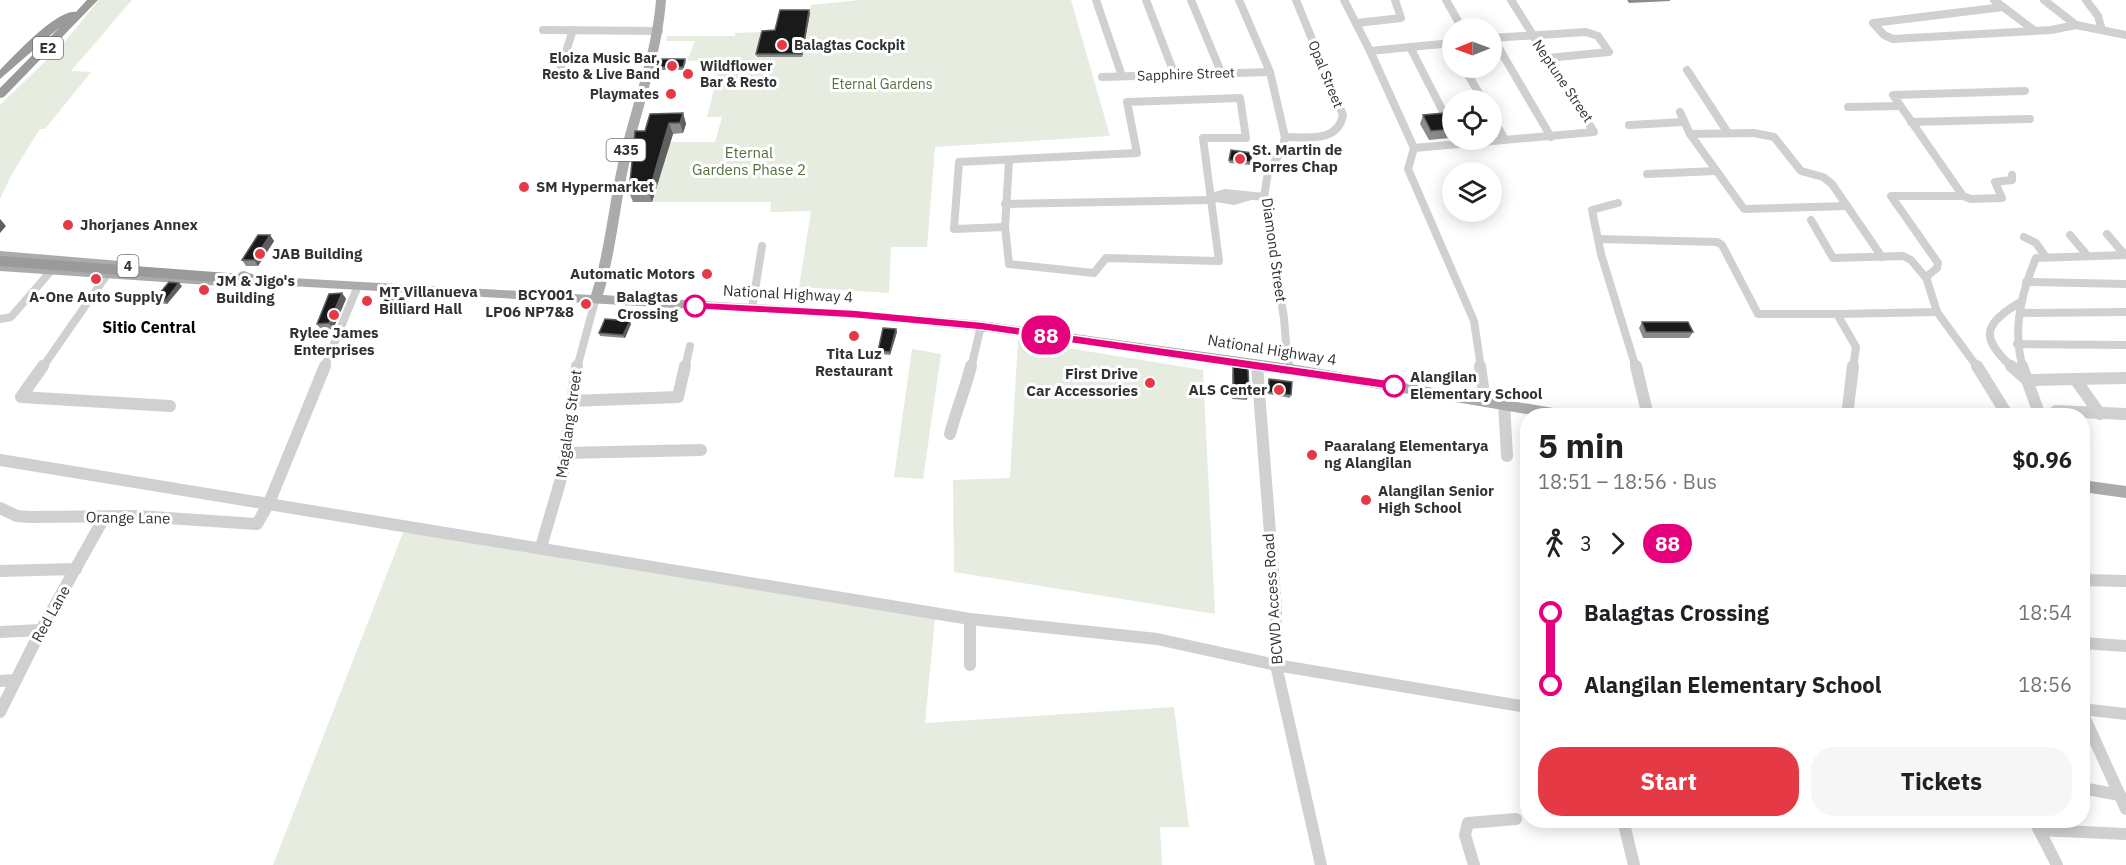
<!DOCTYPE html>
<meta charset="utf-8">
<style>
:root{--surface:#fff;--page:#f6f6f6;--text:#202124;--muted:#757577;--accent:#e63946}
body{margin:0;font-family:"IBM Plex Sans",sans-serif;background:var(--page);color:var(--text);height:100vh;display:flex;flex-direction:column;font-size:22px;white-space:nowrap}
*{box-sizing:border-box;margin:0}
p{font-size:20px;color:var(--muted)}
.icon{flex:none;width:33px;height:33px;fill:none;stroke:currentColor;stroke-width:2;stroke-linecap:round;stroke-linejoin:round}
.map{position:relative;flex:1;overflow:hidden}
.details{position:absolute;left:1520px;top:408px;width:570px;height:420px;display:flex;flex-direction:column;background:var(--surface);border-radius:24px;box-shadow:0 3px 15px #0003}
.details>*{flex:none}
.badge{padding:0 12px;border-radius:20px;font-size:21px;line-height:39px}
.needle{width:39px;rotate:269deg}
.controls{position:absolute;left:1442px;top:18px;display:grid;gap:12px}
.controls a{display:grid;place-items:center;width:60px;height:60px;border-radius:50%;background:var(--surface);box-shadow:0 3px 15px #0003;font-size:30px}
.map>.badge{position:absolute;translate:-50% -50%;box-shadow:0 0 0 3px #fff}
.legs{display:flex;align-items:center;gap:9px;height:66px;padding:0 18px;font-size:20px}
.legs p{margin-inline-start:auto}
.headline{display:flex;align-items:center;justify-content:space-between;height:102px;padding:0 18px}
h1{font-size:33px;font-weight:700;line-height:45px}
.button{display:flex;gap:12px;margin-top:auto;padding:12px 18px}
.button a{flex:1;height:69px;border-radius:24px;background:var(--accent);color:#fff;font-size:24px;font-weight:700;line-height:69px;text-align:center}
.button a+a{background:var(--page);color:var(--text)}
ul{padding:0 18px;list-style:none}
li{display:flex;align-items:center;gap:21px;height:72px;font-size:22px}
li i{display:grid;place-items:center;width:9px;height:100%;margin:0 8px;background:currentColor}
li i::after{content:'';width:15px;height:15px;margin:-8px;border:4px solid;border-radius:50%;background:var(--surface)}
li p{margin-inline-start:auto}
li:first-child i{background:linear-gradient(#0000 50%,currentColor 0)}
li:last-child i{background:linear-gradient(currentColor 50%,#0000 0)}
.map>svg:first-child{display:block}
</style>
<div class="map">
<svg width="2126" height="865" viewBox="0 0 2126 865">
<rect width="100%" height="100%" fill="#fff"/>
<g fill="#e6ecdf">
<path d="M99 0H132L71 71 91 72 45 129H40L13 172 0 199V105L62 45Z"/>
<path d="M860 0H1071L1110 136 935 147 927 247H891L889 293 799 287 811 211 770 212 771 202H652L670 142H715L722 117H707L721 61H687L695 41H666L667 36H735V33L762 32 756 57H802L811 5Z"/>
<path d="M1018 340 1203 370 1215 614 954 572 953 480 1010 478Z"/>
<path d="M912 349 941 354 923 479 894 477Z"/>
<path d="M404 530 935 618 925 723 1174 707 1189 827H1160L1162 865H273Z"/>
</g>
<g fill="none" stroke-linecap="round" stroke-linejoin="round">
<g stroke="#d0d0d0" stroke-width="8">
<path d="M1096 0 1122 76"/>
<path d="M1146 0 1174 73"/>
<path d="M1191 0 1221 72"/>
<path d="M1239 0 1270 72 1285 137 1282 150 1268 172 1264 197 1284 318 1288 368"/>
<path d="M1344 0 1370 51"/>
<path d="M1446 0 1462 28"/>
<path d="M1994 0 2035 31"/>
<path d="M2044 0 2076 25 2126 35"/>
<path d="M2086 0 2098 16 2102 30"/>
<path d="M2003 7 1873 23 1884 35 1893 39 2051 30 2076 25"/>
<path d="M1357 23 1401 18 1395 0"/>
<path d="M543 30 659 31"/>
<path d="M1491 38 1586 32 1598 36 1609 52 1548 58"/>
<path d="M1493 38 1551 137"/>
<path d="M1452 43 1370 51 1414 148 1408 169 1474 321 1481 368"/>
<path d="M1410 47 1452 129"/>
<path d="M1464 68 1483 100"/>
<path d="M1687 70 1728 133"/>
<path d="M558 76 573 30"/>
<path d="M1102 77 1270 72"/>
<path d="M1240 98 1246 138H1203L1219 261 1106 258 1094 273 1009 264 1005 227 954 229 959 162 1137 153 1127 102Z"/>
<path d="M1848 107 1899 106"/>
<path d="M1680 112 1690 134 1744 209 1847 206"/>
<path d="M1491 115 1505 140"/>
<path d="M1911 122 2030 119"/>
<path d="M1629 125 1684 122"/>
<path d="M1690 134 1754 133 1774 137 1801 171 1823 177 1832 184 1882 257"/>
<path d="M1285 137C1307 137 1338 143 1343 115L1296 0"/>
<path d="M1414 148 1594 132 1511 0"/>
<path d="M1647 174 1716 171"/>
<path d="M1963 196 1971 199 2002 198 1995 182 2012 180V175"/>
<path d="M1248 197 1234 201 1211 197 1225 193 1264 197"/>
<path d="M1618 203 1592 210 1601 254 1636 368"/>
<path d="M1005 204 1211 200"/>
<path d="M1811 220 1833 258 1903 256 1911 260 1927 279"/>
<path d="M1005 227 1009 160"/>
<path d="M2107 234 2125 255"/>
<path d="M2070 235 2087 255"/>
<path d="M2024 237 2036 243 2045 256"/>
<path d="M1598 239 1717 242 1722 245 1758 314H1837"/>
<path d="M2026 282 2126 284"/>
<path d="M752 309 762 246"/>
<path d="M1937 312 1978 368"/>
<path d="M2020 313 2126 312"/>
<path d="M0 319 11 317 51 271"/>
<path d="M2017 344 2126 345"/>
<path d="M1257 364V368"/>
<path d="M42 368 106 276"/>
<path d="M324 368 357 288"/>
<path d="M577 368 595 301"/>
<path d="M685 368 690 346"/>
<path d="M971 368 981 326"/>
<path d="M1853 368 1856 347 1837 314 1937 312 1926 277 1937 268 1938 263 1891 196H1963L1893 95 2025 91"/>
<path d="M2013 368C1978 336 1984 324 2022 301"/>
<path d="M2023 368C2012 330 2021 294 2036 258L2126 255"/>
</g>
<g stroke="#d0d0d0" stroke-width="12">
<path d="M43 366 21 397 170 406"/>
<path d="M1257 366 1276 610V665L1321 865"/>
<path d="M1288 366V369"/>
<path d="M1480 366 1485 400"/>
<path d="M1636 366 1648 416"/>
<path d="M1977 366 2008 416"/>
<path d="M2011 366 2027 380 2075 379 2100 414"/>
<path d="M2022 366 2040 416"/>
<path d="M2075 379 2126 378"/>
<path d="M571 401 678 397 685 366"/>
<path d="M1504 403 1507 456"/>
<path d="M2056 411 2126 414"/>
<path d="M1847 416 1853 366"/>
<path d="M950 434C956 411 965 390 971 366"/>
<path d="M565 453 701 450"/>
<path d="M0 460 970 619 1157 639 1276 665 1527 707"/>
<path d="M0 508 17 516 29 517 138 516 257 524 269 503 325 366"/>
<path d="M541 547 563 472 577 366"/>
<path d="M0 571 76 569"/>
<path d="M2082 580 2126 581"/>
<path d="M970 619V665"/>
<path d="M0 632 41 630"/>
<path d="M2082 643 2126 646"/>
<path d="M0 681 16 680"/>
<path d="M2082 709 2126 714"/>
<path d="M0 712 41 630 104 518"/>
<path d="M2082 712 2126 809"/>
<path d="M2082 788 2120 795"/>
<path d="M1623 820 1634 865"/>
<path d="M2034 820 2057 865"/>
<path d="M2039 830 2126 834"/>
<path d="M1474 865 1465 835 1468 823 1516 819"/>
</g>
<g fill="#ababab" fill-rule="evenodd">
<path d="M656 0H666C662 53 644 101 632 152 620 199 617 249 603 295L853 310 981 321 1297 365 1571 411 1577 416H1538L1297 375 981 331 853 318 255 284 240 278 238 275 240 272 244 271 257 276 591 295C606 248 609 199 621 151 633 101 652 52 656 0Z"/>
<path d="M0 251 120 261 126 265 120 269 0 259Z"/>
<path d="M0 263 223 278 229 282 223 286 0 271Z"/>
<path d="M2082 480 2126 486V498L2082 492Z"/>
</g>
<g fill="#9a9a9a" fill-rule="evenodd">
<path d="M87 0H98L4 97 0 98V88L60 27 0 79V70C14 56 57 9 76 12Z"/>
<path d="M0 256 255 275 262 280 255 285 0 266Z"/>
</g>
</g>
<g fill="#8c8c8c">
<path d="M1627 0H1670V1L1629 3Z"/>
<path d="M809 10 810 13 802 57H757L756 54 775 30Z"/>
<path d="M685 59 686 62 683 70H658L657 67Z"/>
<path d="M683 113 686 124 683 133 673 134 652 202H633L629 192 645 131Z"/>
<path d="M1423 115 1452 127V133L1450 138 1429 140 1420 124Z"/>
<path d="M1231 150 1252 153 1250 165 1229 163Z"/>
<path d="M270 235 274 241 258 266H246L242 260Z"/>
<path d="M182 286 167 304 157 303 154 300Z"/>
<path d="M342 293 346 299 333 329 321 330 317 324Z"/>
<path d="M404 298 405 301 399 312H381L380 309Z"/>
<path d="M1642 322 1693 332 1689 338H1643L1639 328Z"/>
<path d="M631 324 625 338 600 336 599 333Z"/>
<path d="M896 329 897 332 890 355 878 354V351Z"/>
<path d="M1233 367 1249 391 1247 400 1232 399V376Z"/>
<path d="M1269 379 1292 382 1290 398 1268 394Z"/>
</g>
<g fill="#5f5f5f">
<path d="M809 10 810 13 802 57V54Z"/>
<path d="M683 113 686 124 683 133 680 123Z"/>
<path d="M669 123 673 134 652 202 649 192Z"/>
<path d="M0 219 6 226 0 233Z"/>
<path d="M270 235 274 241 258 266 254 260Z"/>
<path d="M179 283 182 286 167 304 165 301Z"/>
<path d="M342 293 346 299 333 329 329 323Z"/>
<path d="M404 298 405 301 399 312 398 309Z"/>
<path d="M630 321 631 324 625 338 623 335Z"/>
<path d="M896 329 897 332 890 355V352Z"/>
</g>
<g fill="#1a1a1a" stroke="#5f5f5f" stroke-width="1.5">
<path d="M780 10H809L802 54H756L762 31 775 30Z"/>
<path d="M660 59H685L683 67H657Z"/>
<path d="M683 113 680 123H669L649 192H629L635 131H645L650 114Z"/>
<path d="M1444 113 1452 127V129L1431 131 1423 115Z"/>
<path d="M1231 150 1252 153 1251 162 1229 160Z"/>
<path d="M258 235H270L254 260H242Z"/>
<path d="M169 282 179 283 165 301 154 300Z"/>
<path d="M342 293 329 323 317 324 329 294Z"/>
<path d="M386 298H404L398 309H380Z"/>
<path d="M605 319 630 321 623 335 599 333Z"/>
<path d="M1642 322H1688L1693 332H1646Z"/>
<path d="M883 328 896 329 890 352 878 351Z"/>
<path d="M1233 367 1248 368 1249 391H1234Z"/>
<path d="M1269 379 1292 382 1291 395 1268 392Z"/>
</g>
<path fill="#e6007e" stroke="#fff" stroke-width="1.5" d="M695 302 853 310 981 322 1394 381 1400 386 1394 390 981 330 853 318 695 309 690 306Z"/>
<g fill="#e63946" stroke="#fff" stroke-width="2">
<circle cx="782" cy="45" r="6"/>
<circle cx="672" cy="66" r="6"/>
<circle cx="688" cy="74" r="6"/>
<circle cx="671" cy="94" r="6"/>
<circle cx="1240" cy="159" r="6"/>
<circle cx="524" cy="187" r="6"/>
<circle cx="68" cy="225" r="6"/>
<circle cx="260" cy="254" r="6"/>
<circle cx="707" cy="274" r="6"/>
<circle cx="96" cy="279" r="6"/>
<circle cx="204" cy="290" r="6"/>
<circle cx="367" cy="301" r="6"/>
<circle cx="586" cy="304" r="6"/>
<circle cx="334" cy="315" r="6"/>
<circle cx="854" cy="336" r="6"/>
<circle cx="1150" cy="383" r="6"/>
<circle cx="1279" cy="390" r="6"/>
<circle cx="1312" cy="455" r="6"/>
<circle cx="1366" cy="500" r="6"/>
</g>
<g fill="#fff" stroke="#e6007e" stroke-width="3">
<circle cx="695" cy="306" r="10"/>
<circle cx="1394" cy="386" r="10"/>
</g>
<g text-anchor="middle" stroke-width="6" stroke-linejoin="round" paint-order="stroke">
<g font-size="14" font-weight="bold" fill="#333" stroke="#fff" text-anchor="start">
<text x="794" y="50">Balagtas Cockpit</text>
<text x="660" y="63" text-anchor="end">Eloiza Music Bar,<tspan x="660" dy="16">Resto &amp; Live Band</tspan></text>
<text x="700" y="71">Wildflower<tspan x="700" dy="16">Bar &amp; Resto</tspan></text>
<text x="659" y="99" text-anchor="end">Playmates</text>
</g>
<g fill="#fff" stroke="#707070" stroke-width="1.5">
<rect x="33" y="37" width="30" height="22" rx="4.5"/>
<rect x="606.5" y="139" width="39" height="22" rx="4.5"/>
<rect x="117.5" y="255" width="21" height="22" rx="4.5"/>
</g>
<g font-size="14" font-weight="bold" fill="#333">
<text x="48" y="53">E2</text>
<text x="626" y="155">435</text>
<text x="128" y="271">4</text>
</g>
<g font-size="14" fill="#333" stroke="#fff">
<text transform="translate(1186 74) rotate(-2)" y="5">Sapphire Street</text>
<text transform="translate(1326 74) rotate(68)" y="5">Opal Street</text>
<text transform="translate(1563 81) rotate(56)" y="5">Neptune Street</text>
</g>
<g font-size="14" fill="#56703f" stroke="#fff">
<text x="882" y="89">Eternal Gardens</text>
</g>
<g font-size="15" font-weight="bold" fill="#333" stroke="#fff" text-anchor="start">
<text x="1252" y="155">St. Martin de<tspan x="1252" dy="17">Porres Chap</tspan></text>
<text x="536" y="192">SM Hypermarket</text>
<text x="80" y="230">Jhorjanes Annex</text>
<text x="272" y="259">JAB Building</text>
<text x="695" y="279" text-anchor="end">Automatic Motors</text>
<text x="216" y="286">JM &amp; Jigo's<tspan x="216" dy="17">Building</tspan></text>
<text x="379" y="297">MT Villanueva<tspan x="379" dy="17">Billiard Hall</tspan></text>
<text x="574" y="300" text-anchor="end">BCY001<tspan x="574" dy="17">LP06 NP7&amp;8</tspan></text>
<text x="96" y="302" text-anchor="middle">A-One Auto Supply</text>
<text x="334" y="338" text-anchor="middle">Rylee James<tspan x="334" dy="17">Enterprises</tspan></text>
<text x="854" y="359" text-anchor="middle">Tita Luz<tspan x="854" dy="17">Restaurant</tspan></text>
<text x="1138" y="379" text-anchor="end">First Drive<tspan x="1138" dy="17">Car Accessories</tspan></text>
<text x="1267" y="395" text-anchor="end">ALS Center</text>
<text x="1324" y="451">Paaralang Elementarya<tspan x="1324" dy="17">ng Alangilan</tspan></text>
<text x="1378" y="496">Alangilan Senior<tspan x="1378" dy="17">High School</tspan></text>
</g>
<g font-size="15" fill="#56703f" stroke="#fff">
<text x="749" y="158">Eternal<tspan x="749" dy="17">Gardens Phase 2</tspan></text>
</g>
<g font-size="15" fill="#333" stroke="#fff">
<text transform="translate(1274 250) rotate(82)" y="5">Diamond Street</text>
<text transform="translate(788 294) rotate(3)" y="5">National Highway 4</text>
<text transform="translate(1272 350) rotate(9)" y="5">National Highway 4</text>
<text transform="translate(569 424) rotate(-82)" y="5">Magalang Street</text>
<text transform="translate(128 518) rotate(1)" y="5">Orange Lane</text>
<text transform="translate(1273 599) rotate(-94)" y="5">BCWD Access Road</text>
<text transform="translate(51 614) rotate(-61)" y="5">Red Lane</text>
</g>
<g font-size="15" font-weight="bold" fill="#333" stroke="#fff" text-anchor="end">
<text x="678" y="302">Balagtas<tspan x="678" dy="17">Crossing</tspan></text>
<text x="1410" y="382" text-anchor="start">Alangilan<tspan x="1410" dy="17">Elementary School</tspan></text>
</g>
<g font-size="16" font-weight="bold" fill="#000" stroke="#fff">
<text x="149" y="333">Sitio Central</text>
</g>
</g>
</svg>
<div class="controls">
<a><svg class="needle" viewBox="-14 -14 28 28"><path d="M0-13l5 13h-10z" fill="#e53935"/><path d="M0 13l5-13h-10z" fill="#757577"/></svg></a>
<a><svg class="icon" aria-label="locate" viewBox="0 0 24 24"><circle cx="12" cy="12" r="6"/><path d="M12 2v4M12 18v4M2 12h4M18 12h4"/></svg></a>
<a><svg class="icon" aria-label="layers" viewBox="0 0 24 24"><path d="M12 4l9 5-9 5-9-5zM3 14l9 5 9-5"/></svg></a>
</div>
<b class="badge" style="left:1046px;top:335px;background:#e6007e;color:#fff">88</b>
<section class="details">
<div class="headline"><div><h1>5 min</h1><p>18:51 – 18:56 · Bus</p></div><b>$0.96</b></div>
<div class="legs"><svg class="icon" aria-label="walk" viewBox="0 0 24 24"><circle cx="13" cy="4" r="2"/><path d="M13 8l-2 6 4 7M11 14l-3 7M7 12l3-4h3l4 4"/></svg>3<svg class="icon" aria-label="forward" viewBox="0 0 24 24"><path d="M9 5l7 7-7 7"/></svg><b class="badge" style="background:#e6007e;color:#fff">88</b></div>
<ul>
<li><i style="color:#e6007e"></i><b>Balagtas Crossing</b><p>18:54</p></li>
<li><i style="color:#e6007e"></i><b>Alangilan Elementary School</b><p>18:56</p></li>
</ul>
<div class="button"><a>Start</a><a>Tickets</a></div>
</section>
</div>
